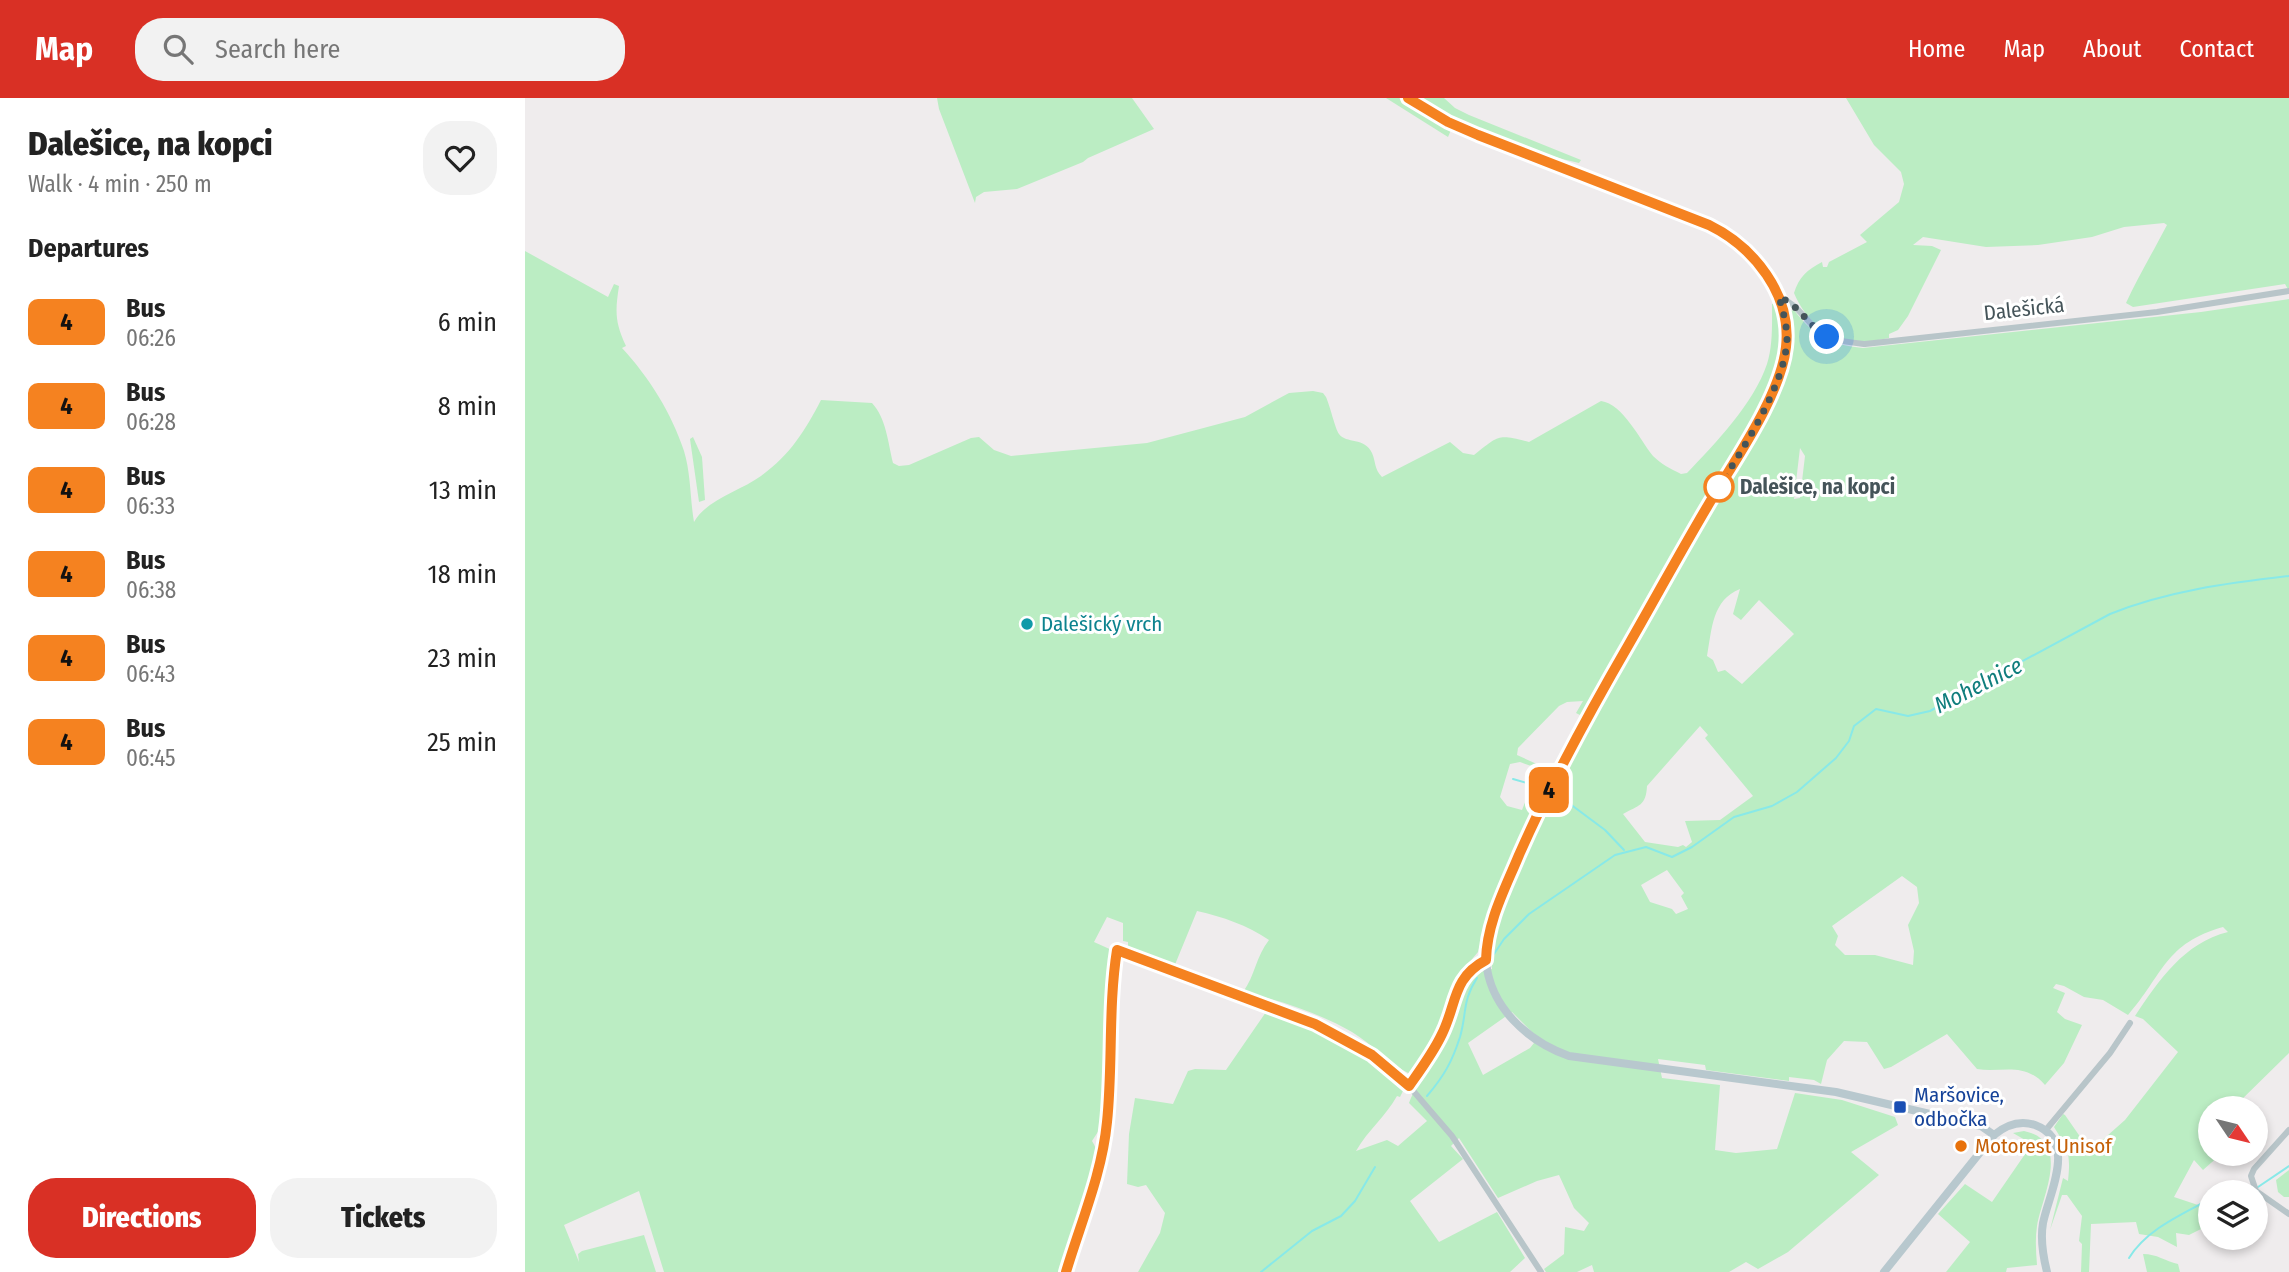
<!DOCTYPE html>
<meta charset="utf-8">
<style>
:root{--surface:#fff;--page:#f2f2f2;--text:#222;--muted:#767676;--accent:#d93025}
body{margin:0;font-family:"Fira Sans Condensed",sans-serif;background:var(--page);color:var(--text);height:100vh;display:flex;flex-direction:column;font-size:26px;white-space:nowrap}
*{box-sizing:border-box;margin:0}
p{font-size:23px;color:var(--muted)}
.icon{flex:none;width:38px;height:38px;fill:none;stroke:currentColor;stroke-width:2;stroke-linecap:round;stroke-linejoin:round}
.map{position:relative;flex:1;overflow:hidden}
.side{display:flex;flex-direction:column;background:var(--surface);width:525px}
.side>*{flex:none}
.badge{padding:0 14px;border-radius:10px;font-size:24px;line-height:46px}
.needle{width:46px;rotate:125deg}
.buttons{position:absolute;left:1673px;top:998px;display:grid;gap:14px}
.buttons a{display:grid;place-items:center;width:70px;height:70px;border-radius:50%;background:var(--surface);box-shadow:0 4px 10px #0003;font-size:35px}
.you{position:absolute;width:35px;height:35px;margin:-18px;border:5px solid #fff;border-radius:50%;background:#1a73e8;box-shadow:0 0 0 10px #1a73e833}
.map>.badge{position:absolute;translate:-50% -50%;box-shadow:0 0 0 4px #fff}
h2{padding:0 28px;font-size:26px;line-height:63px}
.round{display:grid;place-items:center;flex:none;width:74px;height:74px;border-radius:28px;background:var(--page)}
.head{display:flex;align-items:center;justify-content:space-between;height:119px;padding:0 28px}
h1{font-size:33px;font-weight:800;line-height:52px}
.button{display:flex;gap:14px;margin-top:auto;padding:14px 28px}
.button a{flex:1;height:80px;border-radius:28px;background:var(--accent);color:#fff;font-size:28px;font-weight:800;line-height:80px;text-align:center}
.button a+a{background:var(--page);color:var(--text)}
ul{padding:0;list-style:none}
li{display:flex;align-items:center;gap:21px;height:84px;padding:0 28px}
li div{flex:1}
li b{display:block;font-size:26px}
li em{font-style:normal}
li .badge{min-width:77px;font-weight:700;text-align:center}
header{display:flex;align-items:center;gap:42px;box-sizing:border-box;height:98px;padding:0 35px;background:var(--accent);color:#fff}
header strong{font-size:33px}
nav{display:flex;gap:38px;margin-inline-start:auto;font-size:24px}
.search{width:490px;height:63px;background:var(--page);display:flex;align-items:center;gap:18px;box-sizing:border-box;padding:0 24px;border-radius:28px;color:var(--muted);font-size:26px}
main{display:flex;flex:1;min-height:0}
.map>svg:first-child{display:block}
</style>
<header>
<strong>Map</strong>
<div class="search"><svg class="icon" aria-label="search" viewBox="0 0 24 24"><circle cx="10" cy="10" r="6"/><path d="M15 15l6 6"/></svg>Search here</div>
<nav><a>Home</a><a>Map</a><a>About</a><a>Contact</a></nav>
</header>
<main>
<section class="side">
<div class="head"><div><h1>Dalešice, na kopci</h1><p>Walk · 4 min · 250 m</p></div><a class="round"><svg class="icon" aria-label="heart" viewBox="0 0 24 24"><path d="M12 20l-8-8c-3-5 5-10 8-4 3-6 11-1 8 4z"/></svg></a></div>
<h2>Departures</h2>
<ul>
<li><span class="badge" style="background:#f58220;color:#111">4</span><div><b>Bus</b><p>06:26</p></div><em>6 min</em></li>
<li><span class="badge" style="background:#f58220;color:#111">4</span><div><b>Bus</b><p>06:28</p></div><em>8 min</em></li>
<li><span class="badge" style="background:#f58220;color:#111">4</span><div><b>Bus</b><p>06:33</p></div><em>13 min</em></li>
<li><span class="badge" style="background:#f58220;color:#111">4</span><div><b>Bus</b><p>06:38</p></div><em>18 min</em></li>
<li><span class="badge" style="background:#f58220;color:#111">4</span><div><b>Bus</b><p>06:43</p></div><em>23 min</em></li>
<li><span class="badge" style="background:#f58220;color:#111">4</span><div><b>Bus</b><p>06:45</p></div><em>25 min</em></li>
</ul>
<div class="button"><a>Directions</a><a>Tickets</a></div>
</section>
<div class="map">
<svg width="1764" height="1174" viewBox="0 0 1764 1174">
<rect width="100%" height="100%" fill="#efeced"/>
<g fill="#bbedc3" fill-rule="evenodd">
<path d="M412 0H607L629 31 563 60 558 64 492 91 459 94 451 99 450 105 414 11Z"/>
<path d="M861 0H874L926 32 923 39Z"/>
<path d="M893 0H919L930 10 944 17 1056 62 1054 65C999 52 941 31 893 0Z"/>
<path d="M1321 0H1764V193L1760 186 1608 209 1601 205C1613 179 1629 152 1642 127L1639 125 1599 129 1567 139 1513 147 1461 149 1398 139 1388 147 1407 148 1416 152 1383 218 1373 232 1364 236V240C1357 241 1350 243 1342 244 1308 248 1281 224 1269 195 1274 179 1282 172 1297 164L1298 169H1302L1304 164 1342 144 1335 137 1374 104 1379 86 1376 74 1349 47Z"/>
<path d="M0 153 83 199 89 186 94 188C90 214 90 224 101 248L97 250C124 279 147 316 159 353 166 376 165 401 169 424 181 402 215 393 236 378 265 357 280 333 296 302L347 305C361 320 363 344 368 365L374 368 384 367 446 340 454 339 469 352 486 358 622 345 720 319 764 295 788 293 798 295 801 299C805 308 810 330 814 336 821 346 840 339 847 355 851 364 849 371 857 379L925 344 938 355 949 357C975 337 972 336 1004 344L1076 303C1098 306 1115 342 1128 358 1136 366 1146 371 1156 376L1162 375C1190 346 1229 305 1242 266 1248 248 1247 225 1247 206L1251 205 1258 238 1257 258 1251 281 1216 346 1173 411 1127 490 1057 618 1051 615 1058 603 1042 604 1034 608 993 650 992 657 1027 673 964 814 953 854 938 872 930 887 917 926 899 963 885 976C865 967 847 946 827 934 794 915 754 902 718 894 730 878 731 858 744 842 722 827 698 819 672 813L649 869 603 852V844L598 843V825L582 819 569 844 589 853 584 878 585 918 578 1026 567 1043C568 1044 571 1051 572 1052 578 1077 545 1147 537 1174H139L114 1093 39 1127 54 1164 53 1156 57 1153 119 1137 131 1174H0ZM995 664 1009 669 1010 679 997 712 982 708 975 699 985 666Z"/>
<path d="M1764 201V955L1708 1010H1685V1032L1680 1038 1685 1044V1055L1695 1057 1678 1072 1669 1062 1649 1099 1679 1109 1685 1107V1137H1681L1680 1129 1664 1137 1651 1135 1652 1149 1633 1139 1614 1136 1611 1124 1566 1126 1564 1174H1556L1557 1146 1554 1143 1557 1118 1542 1097H1537L1525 1132 1538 1080 1543 1083C1546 1054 1543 1052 1529 1029L1538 1016 1540 1017 1565 1053 1600 1022 1653 954 1618 921 1610 918C1634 882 1659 845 1703 834L1698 829C1640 845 1638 877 1603 917L1578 902 1559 899 1539 888 1531 886 1528 890 1540 895 1532 914 1540 921 1557 927 1539 965 1520 987C1499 963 1477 975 1452 971L1422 936 1366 969 1359 971 1342 944 1319 943 1302 962 1296 986 1289 982 1264 979V983L1181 972 1180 967 1133 961 1137 980 1195 987 1190 1052 1211 1055 1252 1051 1270 995 1317 1002 1370 1019 1373 1027 1326 1054 1354 1077 1263 1154 1233 1171 1221 1164 1204 1174H1069L1067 1167 1052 1174H1021L1019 1171 1039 1156 1040 1129 1059 1133 1064 1125 1049 1110 1034 1077 1012 1083 973 1100 934 1040 926 1048 938 1061 885 1103 914 1144 972 1114 1000 1160 985 1174H613L635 1135 640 1115 621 1087 613 1089 602 1086 604 1036 610 1000 648 1006 663 973 670 971 701 972 741 914C772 924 804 934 831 954 848 965 862 979 879 991L875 999 872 998C861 1018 843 1032 831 1053L862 1042 873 1048 902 1023 884 1005C894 979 915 960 924 933 930 916 931 897 943 882 949 875 958 873 967 871L964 848 972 824 1021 708 1084 591 1250 302C1264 273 1272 245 1265 213L1269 212C1289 238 1305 247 1338 250L1676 214ZM1275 350 1280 358 1275 400 1269 401ZM1215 491 1208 516 1216 522 1234 502 1269 536 1217 586 1200 572 1193 574 1188 562 1182 558C1187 531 1187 502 1215 491ZM1175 628 1183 637 1180 640 1228 698 1195 722 1160 723 1167 744 1161 749 1158 747 1153 749 1120 744 1098 716C1114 707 1121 708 1122 688ZM1142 772 1159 795 1156 798 1163 811 1151 816 1147 811 1125 804 1116 787ZM1377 778 1392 789 1394 805 1383 827 1389 853 1388 867 1350 857H1320L1310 847 1313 838 1307 828ZM987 914 1013 940 1005 950 958 977 943 945Z"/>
<path d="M168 339 177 359 180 402 174 404 165 341Z"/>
<path d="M1499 1033C1547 1043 1517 1098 1512 1128 1510 1141 1511 1154 1512 1167L1482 1170 1481 1174H1421L1445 1144 1413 1116 1440 1086 1467 1104 1507 1046 1488 1035Z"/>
<path d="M1764 1072V1099H1759L1753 1094 1751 1082Z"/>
<path d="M1618 1156C1632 1156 1640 1163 1653 1166L1655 1174H1622Z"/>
</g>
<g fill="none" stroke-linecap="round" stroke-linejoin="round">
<g stroke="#88e9e8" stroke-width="2">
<path d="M988 681 1019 690"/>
<path d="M1029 694 1080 732 1099 752"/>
<path d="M969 856 979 841 1004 816 1090 757 1121 749 1147 759 1167 749 1209 719 1247 708 1272 694 1311 660 1324 643 1329 628 1351 611 1383 618 1405 613 1585 516C1642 493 1703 485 1764 478"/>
<path d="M902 998C919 978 927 964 935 939 942 915 937 903 952 880"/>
<path d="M1733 1089 1764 1068"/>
<path d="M1721 1094 1727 1092"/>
<path d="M1604 1160C1622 1131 1656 1117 1685 1101"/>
<path d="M736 1174 787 1133 816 1118 830 1103 850 1069"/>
</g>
<g stroke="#b8c5c9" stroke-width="6">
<path d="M1254 199C1270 205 1276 216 1288 228 1302 243 1320 244 1340 246L1632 214 1764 193"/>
<path d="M884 988C896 971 908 955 917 936 932 906 927 880 961 862"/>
<path d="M1764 1032 1729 1071 1726 1078 1731 1093 1764 1116"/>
<path d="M1520 1033 1585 955 1605 925"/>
<path d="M541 1174C555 1124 577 1076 582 1024 588 967 583 909 592 852L790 926 847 957 884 988 927 1038 1016 1174"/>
</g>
<g stroke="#b8c8ce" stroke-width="8">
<path d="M883 0 923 24 953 37 1196 133C1255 173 1279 230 1247 296 1162 451 1062 599 992 762 979 793 958 828 961 863 965 909 1002 943 1044 958L1311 994 1456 1028 1469 1037"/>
<path d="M1359 1174 1469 1037C1481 1027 1495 1022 1510 1027 1553 1043 1524 1095 1518 1125 1515 1142 1518 1158 1522 1174"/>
</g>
</g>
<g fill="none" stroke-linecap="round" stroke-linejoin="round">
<defs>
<path id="line" d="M541 1174C556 1124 577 1076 582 1024 588 967 583 909 592 852L790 926 847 957 884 988C896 971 908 955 917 936 932 906 927 880 961 862 962 824 980 791 994 757 1026 684 1064 615 1104 546 1131 499 1157 451 1185 404 1210 362 1256 297 1261 249 1267 197 1229 149 1184 127L953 37 923 24 883 0"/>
</defs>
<use href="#line" stroke="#fff" stroke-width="16"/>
<use href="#line" stroke="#f58220" stroke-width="10"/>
<path stroke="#455459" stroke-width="7" stroke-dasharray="0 12.6" d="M1194 389C1218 350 1260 287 1262 242 1262 227 1258 213 1254 199 1275 207 1283 228 1302 239"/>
</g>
<circle fill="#fff" stroke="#f58220" stroke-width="3.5" cx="1194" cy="389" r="14"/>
<circle fill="#0f9aa8" stroke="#fff" stroke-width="2.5" cx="502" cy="526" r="7"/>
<rect fill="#1a4fb4" stroke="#fff" stroke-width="2.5" x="1368" y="1002" width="14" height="14" rx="3.5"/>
<circle fill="#e8710a" stroke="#fff" stroke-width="2.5" cx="1436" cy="1048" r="7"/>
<g text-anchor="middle" stroke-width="6" stroke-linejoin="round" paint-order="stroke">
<g font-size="21" fill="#455459" stroke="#fff">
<text transform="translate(1499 211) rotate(-6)" y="7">Dalešická</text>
</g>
<g font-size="21" font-weight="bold" fill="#455459" stroke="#fff" text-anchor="start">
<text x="1215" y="396">Dalešice, na kopci</text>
</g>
<g font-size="21" fill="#0d838f" stroke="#fff" text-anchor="start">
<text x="516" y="533">Dalešický vrch</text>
</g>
<g font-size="21" fill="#164399" stroke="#fff" text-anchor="start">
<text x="1389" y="1004">Maršovice,<tspan x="1389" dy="24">odbočka</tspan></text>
</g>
<g font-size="21" fill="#c56008" stroke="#fff" text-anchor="start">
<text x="1450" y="1055">Motorest Unisof</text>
</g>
<g font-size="23" font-style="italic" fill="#107e7d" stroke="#fff">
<text transform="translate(1453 587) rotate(-27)" y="8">Mohelnice</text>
</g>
</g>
</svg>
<div class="buttons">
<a><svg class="needle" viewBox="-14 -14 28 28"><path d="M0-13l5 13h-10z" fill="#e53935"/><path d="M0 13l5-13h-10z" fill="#767676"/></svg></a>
<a><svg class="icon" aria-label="layers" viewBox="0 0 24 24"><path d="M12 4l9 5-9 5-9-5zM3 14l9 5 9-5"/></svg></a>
</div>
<div class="you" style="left:1302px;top:239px"></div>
<b class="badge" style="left:1024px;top:692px;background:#f58220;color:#111">4</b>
</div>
</main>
